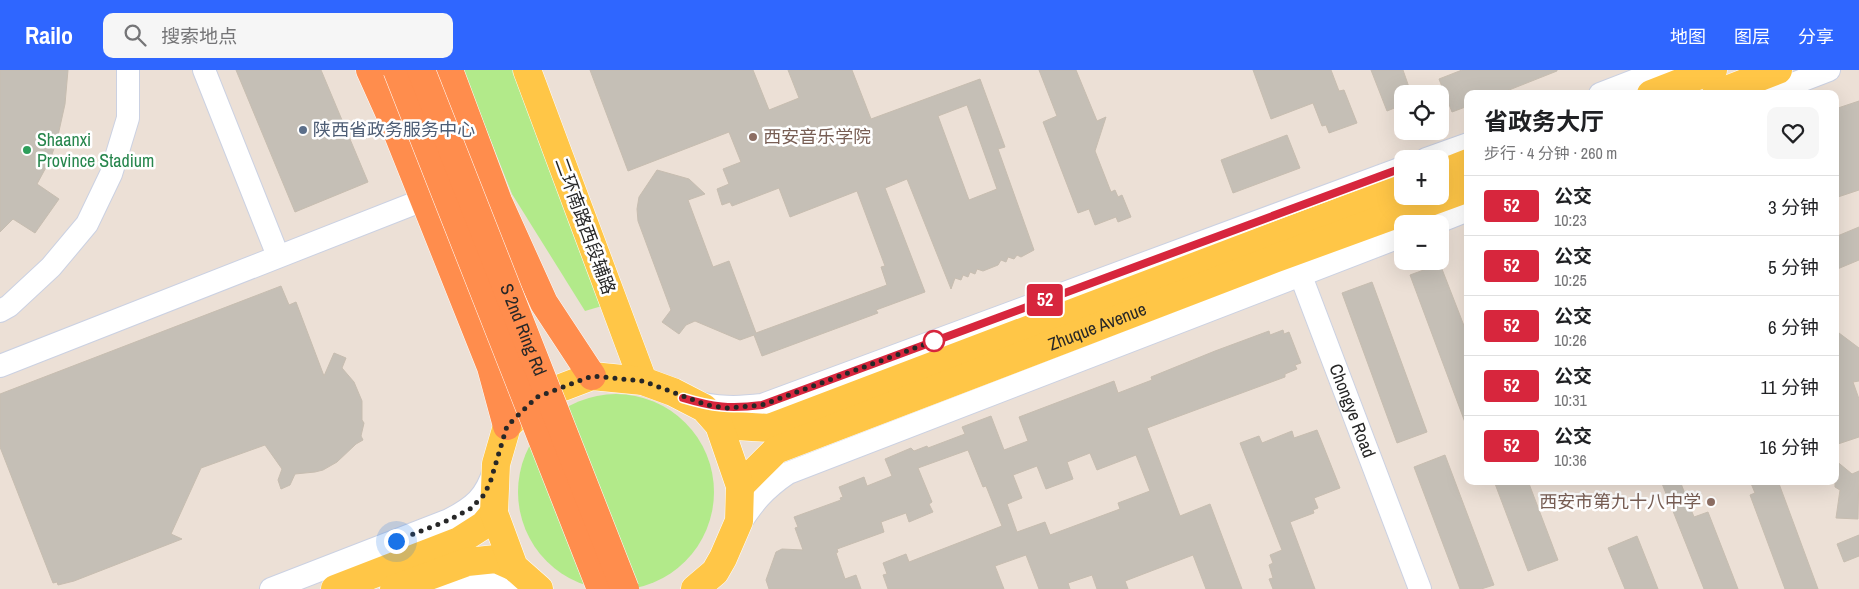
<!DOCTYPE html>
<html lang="zh">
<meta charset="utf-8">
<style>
:root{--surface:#fff;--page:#f6f6f6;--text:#202124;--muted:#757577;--line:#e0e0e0;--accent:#2f66ff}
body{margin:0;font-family:"Archivo Narrow","Noto Sans SC",sans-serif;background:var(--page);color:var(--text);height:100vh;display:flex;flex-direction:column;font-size:19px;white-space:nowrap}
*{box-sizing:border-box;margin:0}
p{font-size:16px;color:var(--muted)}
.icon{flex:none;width:28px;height:28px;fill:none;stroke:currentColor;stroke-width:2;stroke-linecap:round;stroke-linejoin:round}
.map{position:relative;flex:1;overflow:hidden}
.side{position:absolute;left:1464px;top:20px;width:375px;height:395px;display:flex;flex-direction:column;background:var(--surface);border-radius:10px;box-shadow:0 5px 20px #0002}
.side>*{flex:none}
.badge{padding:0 10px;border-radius:4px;font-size:18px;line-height:32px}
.tools{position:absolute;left:1394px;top:15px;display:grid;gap:10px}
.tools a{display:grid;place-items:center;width:55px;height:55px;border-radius:10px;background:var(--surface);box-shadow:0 5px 20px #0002;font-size:25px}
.you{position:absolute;width:25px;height:25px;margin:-12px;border:4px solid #fff;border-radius:50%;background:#1a73e8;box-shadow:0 0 0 8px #1a73e833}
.map>.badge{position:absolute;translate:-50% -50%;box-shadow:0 0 0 2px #fff}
.round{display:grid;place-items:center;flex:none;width:52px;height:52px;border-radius:10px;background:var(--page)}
.headline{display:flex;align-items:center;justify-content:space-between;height:85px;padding:0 20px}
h1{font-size:24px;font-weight:700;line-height:38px}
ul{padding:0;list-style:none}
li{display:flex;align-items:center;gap:15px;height:60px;padding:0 20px;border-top:1px solid var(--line)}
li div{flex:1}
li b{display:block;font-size:19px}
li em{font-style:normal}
li .badge{min-width:55px;font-weight:700;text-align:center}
header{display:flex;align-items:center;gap:30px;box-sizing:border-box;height:70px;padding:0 25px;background:var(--accent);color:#fff}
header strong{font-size:24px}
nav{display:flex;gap:28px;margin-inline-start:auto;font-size:18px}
.search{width:350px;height:45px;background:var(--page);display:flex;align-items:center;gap:12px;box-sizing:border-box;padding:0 18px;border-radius:10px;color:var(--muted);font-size:19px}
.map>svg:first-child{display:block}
</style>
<header>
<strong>Railo</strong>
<div class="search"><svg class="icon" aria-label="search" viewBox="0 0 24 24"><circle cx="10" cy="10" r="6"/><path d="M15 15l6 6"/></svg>搜索地点</div>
<nav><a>地图</a><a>图层</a><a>分享</a></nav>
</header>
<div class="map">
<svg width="1859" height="519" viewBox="0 0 1859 519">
<rect width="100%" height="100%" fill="#ece0d6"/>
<g fill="#b2ea8a">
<path d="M463 0H517L602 236 585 241 512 124Z"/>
<circle cx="616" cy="422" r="98"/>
</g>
<g fill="#c5bfb6" stroke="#c7bdb0" fill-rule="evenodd">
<path d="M0 0H68L65 34 57 70 50 90 37 114 59 129 35 163 13 149 0 162Z"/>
<path d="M236 0H321L368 112 295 142Z"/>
<path d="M590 0H753L769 40 799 28 788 0H852L871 49 980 9 1005 77 998 79 1034 180 1021 187 1017 185 1014 189 1008 187 1006 192 1001 190 998 195 983 201 977 199 975 204 970 202 968 207 963 205 961 210 955 208 951 219 907 109 885 118 925 222 876 240 878 243 762 286 754 265 740 270 695 251 686 255 679 264 662 252 671 240 638 151 637 139 639 127 657 100 689 109 705 124 688 130 713 197 729 191 756 263 887 215 881 197 885 196 857 121 790 147 779 118 732 136 730 132 722 135 717 119 729 114 723 99 741 92 729 62 628 101ZM967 35 997 119 969 130 938 46Z"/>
<path d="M1039 0H1076L1097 51 1106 47 1095 81 1111 122 1115 120 1118 127 1122 125 1131 147 1118 152 1116 147 1095 155 1089 139 1078 143 1043 52 1057 46Z"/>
<path d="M1253 0H1331L1339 21 1344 20 1357 53 1329 63 1326 55 1322 56 1313 33 1271 49Z"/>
<path d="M1371 0H1403L1411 23 1402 24V35L1387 41Z"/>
<path d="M1462 0H1557V1L1499 24H1468V36L1452 42 1439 9Z"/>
<path d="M1859 31V120L1835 128V39Z"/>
<path d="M1287 65 1300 98 1233 123 1221 90Z"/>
<path d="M1859 157V190L1835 200V167Z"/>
<path d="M1440 194 1468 266V355H1466L1410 205Z"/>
<path d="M1372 212 1427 362 1397 373 1342 223Z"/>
<path d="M281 216 289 235 296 232 324 306 334 283 346 288 342 298 354 312 362 331V350L364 353 361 366 363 370 356 374 337 392 323 400 315 402 295 404 290 415 281 419 278 410 282 399 265 375 201 398 171 464 182 469 74 511 58 515 57 512 53 513 0 377V324Z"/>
<path d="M1283 260 1284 264 1289 262 1301 293 1295 295 1297 299 1285 304V307L1147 358 1180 446 1210 434 1242 519H1206L1193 485 1125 511 1128 519H1097L1092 505 1068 513 1070 519H1039L1026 485 995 496 1004 519H888L883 505 887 504 883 493 906 484 909 492 1002 456 986 416 983 417 968 380 918 398 932 432 929 434 933 442 909 452 906 443 881 452 884 462 837 479 838 482 836 483 845 509 856 505 861 519H769L766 510 776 482 782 479 803 480 795 458 798 457 794 447 841 430 840 428 843 427 839 417 864 407 867 416 892 406 885 389 911 378 914 381 927 376 928 378 965 364 962 357 991 346 1004 380 1028 371 1019 347 1114 311 1118 323 1152 310 1151 307 1215 281 1269 261 1270 265ZM1090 383 1097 400 1136 385 1150 421 1118 433 1120 439 1050 465 1045 452 1017 462 1007 434 1022 428 1013 405 1037 396 1046 419 1073 409 1067 392Z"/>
<path d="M1835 260 1859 278V311L1853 312 1859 329V367L1835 375Z"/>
<path d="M1317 360 1340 418 1314 428 1318 438 1313 440 1314 443 1290 452 1315 519H1273L1269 509 1273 508 1269 495 1273 493 1270 485 1282 480 1240 373 1259 366 1262 373 1292 361 1294 368Z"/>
<path d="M1445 385 1494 515 1481 519H1460L1414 397Z"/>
<path d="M1835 390 1852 404 1859 401 1858 449 1836 448 1840 420 1835 417Z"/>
<path d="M1494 411H1528L1558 490 1528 501Z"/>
<path d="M1661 411H1680L1694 447 1708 442 1738 519H1704Z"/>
<path d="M1750 411H1778L1818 519H1785L1750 425 1755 423Z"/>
<path d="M1859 465V486L1844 492 1837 474Z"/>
<path d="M1637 466 1658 519H1625L1608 478Z"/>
</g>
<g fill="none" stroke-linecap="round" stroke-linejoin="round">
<defs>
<g id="minor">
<path d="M204 0 278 186"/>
<path d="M1600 24 1662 0"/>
<path d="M1767 24 1829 0"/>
<path d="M1426 89 1468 74"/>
<path d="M1433 154 1468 140"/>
<path id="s1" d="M1296 193 1420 519"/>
<path d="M0 241 9 236 51 197 87 154 111 104 128 48V0"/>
<path d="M0 296 423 130"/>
<path d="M692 331C716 338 737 338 762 335L1402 98"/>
<path d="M737 458C753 433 763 420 788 403L1402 166"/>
<path d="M271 519 449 450C474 437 486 427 494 400"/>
<path d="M447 519C477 507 508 508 538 519"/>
</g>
<g id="major">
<path d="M527 0 643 311"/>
<path d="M1651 24 1713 0"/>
<path d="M1716 24 1778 0"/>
<path d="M1440 104 1468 93"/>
<path d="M719 355 769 358 1402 118"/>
<path id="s2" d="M740 416 776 380 1274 189 1468 118"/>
<path d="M335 519 459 471 484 455 494 443"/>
<path d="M394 519 467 492 496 489 514 497"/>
<path d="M539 519 514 497 494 443 496 394 507 356 537 327 592 306 643 311 673 322 704 338 719 355 740 416 739 451 723 488 715 502 695 519"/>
</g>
<g id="highway">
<path d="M370 0 392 49 491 297 507 356"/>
<path d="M449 0 498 131 544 233 592 306"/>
</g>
</defs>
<use href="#minor" stroke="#cbd1e2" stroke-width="24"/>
<use href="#major" stroke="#fff" stroke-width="29"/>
<use href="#highway" stroke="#fff" stroke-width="29"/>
<use href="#minor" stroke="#fff" stroke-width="22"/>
<use href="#major" stroke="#ffc647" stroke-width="28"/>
<use href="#highway" stroke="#ff8d4d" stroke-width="28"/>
<defs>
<g id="highway-bridge">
<path d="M397 0 601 519"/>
<path id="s3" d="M421 0 625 519"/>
</g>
</defs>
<use href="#highway-bridge" stroke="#fff" stroke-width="29" stroke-linecap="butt"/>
<use href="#highway-bridge" stroke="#ff8d4d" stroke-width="28"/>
</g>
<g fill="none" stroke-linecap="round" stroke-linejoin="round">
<defs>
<path id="line" d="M683 328C713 337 730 339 762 335L1402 98"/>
</defs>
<use href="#line" stroke="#fff" stroke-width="11"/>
<use href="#line" stroke="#d7263d" stroke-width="8"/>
<path stroke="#272727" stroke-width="5" stroke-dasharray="0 9" d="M396 471 449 450 470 439 483 426 490 413 507 356 537 327 592 306 643 311 707 335 727 338 762 335 934 271"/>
</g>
<circle fill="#5c6f8a" stroke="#fff" stroke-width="2" cx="303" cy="60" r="5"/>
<g fill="#8d6e63" stroke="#fff" stroke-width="2">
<circle cx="753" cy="67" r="5"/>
<circle cx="1711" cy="432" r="5"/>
</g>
<circle fill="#2e9e5b" stroke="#fff" stroke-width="2" cx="27" cy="80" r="5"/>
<circle fill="#fff" stroke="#d7263d" stroke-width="2.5" cx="934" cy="271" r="10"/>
<g text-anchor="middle" stroke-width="5" stroke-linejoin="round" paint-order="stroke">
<g font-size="18" fill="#4e5e75" stroke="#fff" text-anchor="start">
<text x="313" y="66">陕西省政务服务中心</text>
</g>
<g font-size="18" fill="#785e54" stroke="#fff" text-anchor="start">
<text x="763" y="73">西安音乐学院</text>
<text x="1701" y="438" text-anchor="end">西安市第九十八中学</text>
</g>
<g font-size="18" fill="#27864d" stroke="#fff" text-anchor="start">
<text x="37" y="76">Shaanxi<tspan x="37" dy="21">Province Stadium</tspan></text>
</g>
<g font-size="18" fill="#272727" stroke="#fff">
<text transform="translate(585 156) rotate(70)" y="6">二环南路西段辅路</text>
<text dy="6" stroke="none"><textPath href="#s2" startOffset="395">Zhuque Avenue</textPath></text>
<text dy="6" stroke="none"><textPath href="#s3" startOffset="279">S 2nd Ring Rd</textPath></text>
<text dy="6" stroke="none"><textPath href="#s1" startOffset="158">Chongye Road</textPath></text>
</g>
</g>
</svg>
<div class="tools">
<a><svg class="icon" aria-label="locate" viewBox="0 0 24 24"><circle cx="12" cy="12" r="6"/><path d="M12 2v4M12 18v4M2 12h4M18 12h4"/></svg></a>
<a>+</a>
<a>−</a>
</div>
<div class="you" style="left:396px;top:471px"></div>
<b class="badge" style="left:1045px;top:230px;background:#d7263d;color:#fff">52</b>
<section class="side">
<div class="headline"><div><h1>省政务大厅</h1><p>步行 · 4 分钟 · 260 m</p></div><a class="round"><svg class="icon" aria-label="heart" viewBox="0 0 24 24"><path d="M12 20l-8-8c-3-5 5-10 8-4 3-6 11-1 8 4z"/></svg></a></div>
<ul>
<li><span class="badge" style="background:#d7263d;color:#fff">52</span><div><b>公交</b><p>10:23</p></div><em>3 分钟</em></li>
<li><span class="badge" style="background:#d7263d;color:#fff">52</span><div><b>公交</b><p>10:25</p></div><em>5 分钟</em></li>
<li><span class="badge" style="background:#d7263d;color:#fff">52</span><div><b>公交</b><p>10:26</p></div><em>6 分钟</em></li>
<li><span class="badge" style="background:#d7263d;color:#fff">52</span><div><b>公交</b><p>10:31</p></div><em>11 分钟</em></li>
<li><span class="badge" style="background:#d7263d;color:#fff">52</span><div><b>公交</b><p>10:36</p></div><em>16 分钟</em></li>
</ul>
</section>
</div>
